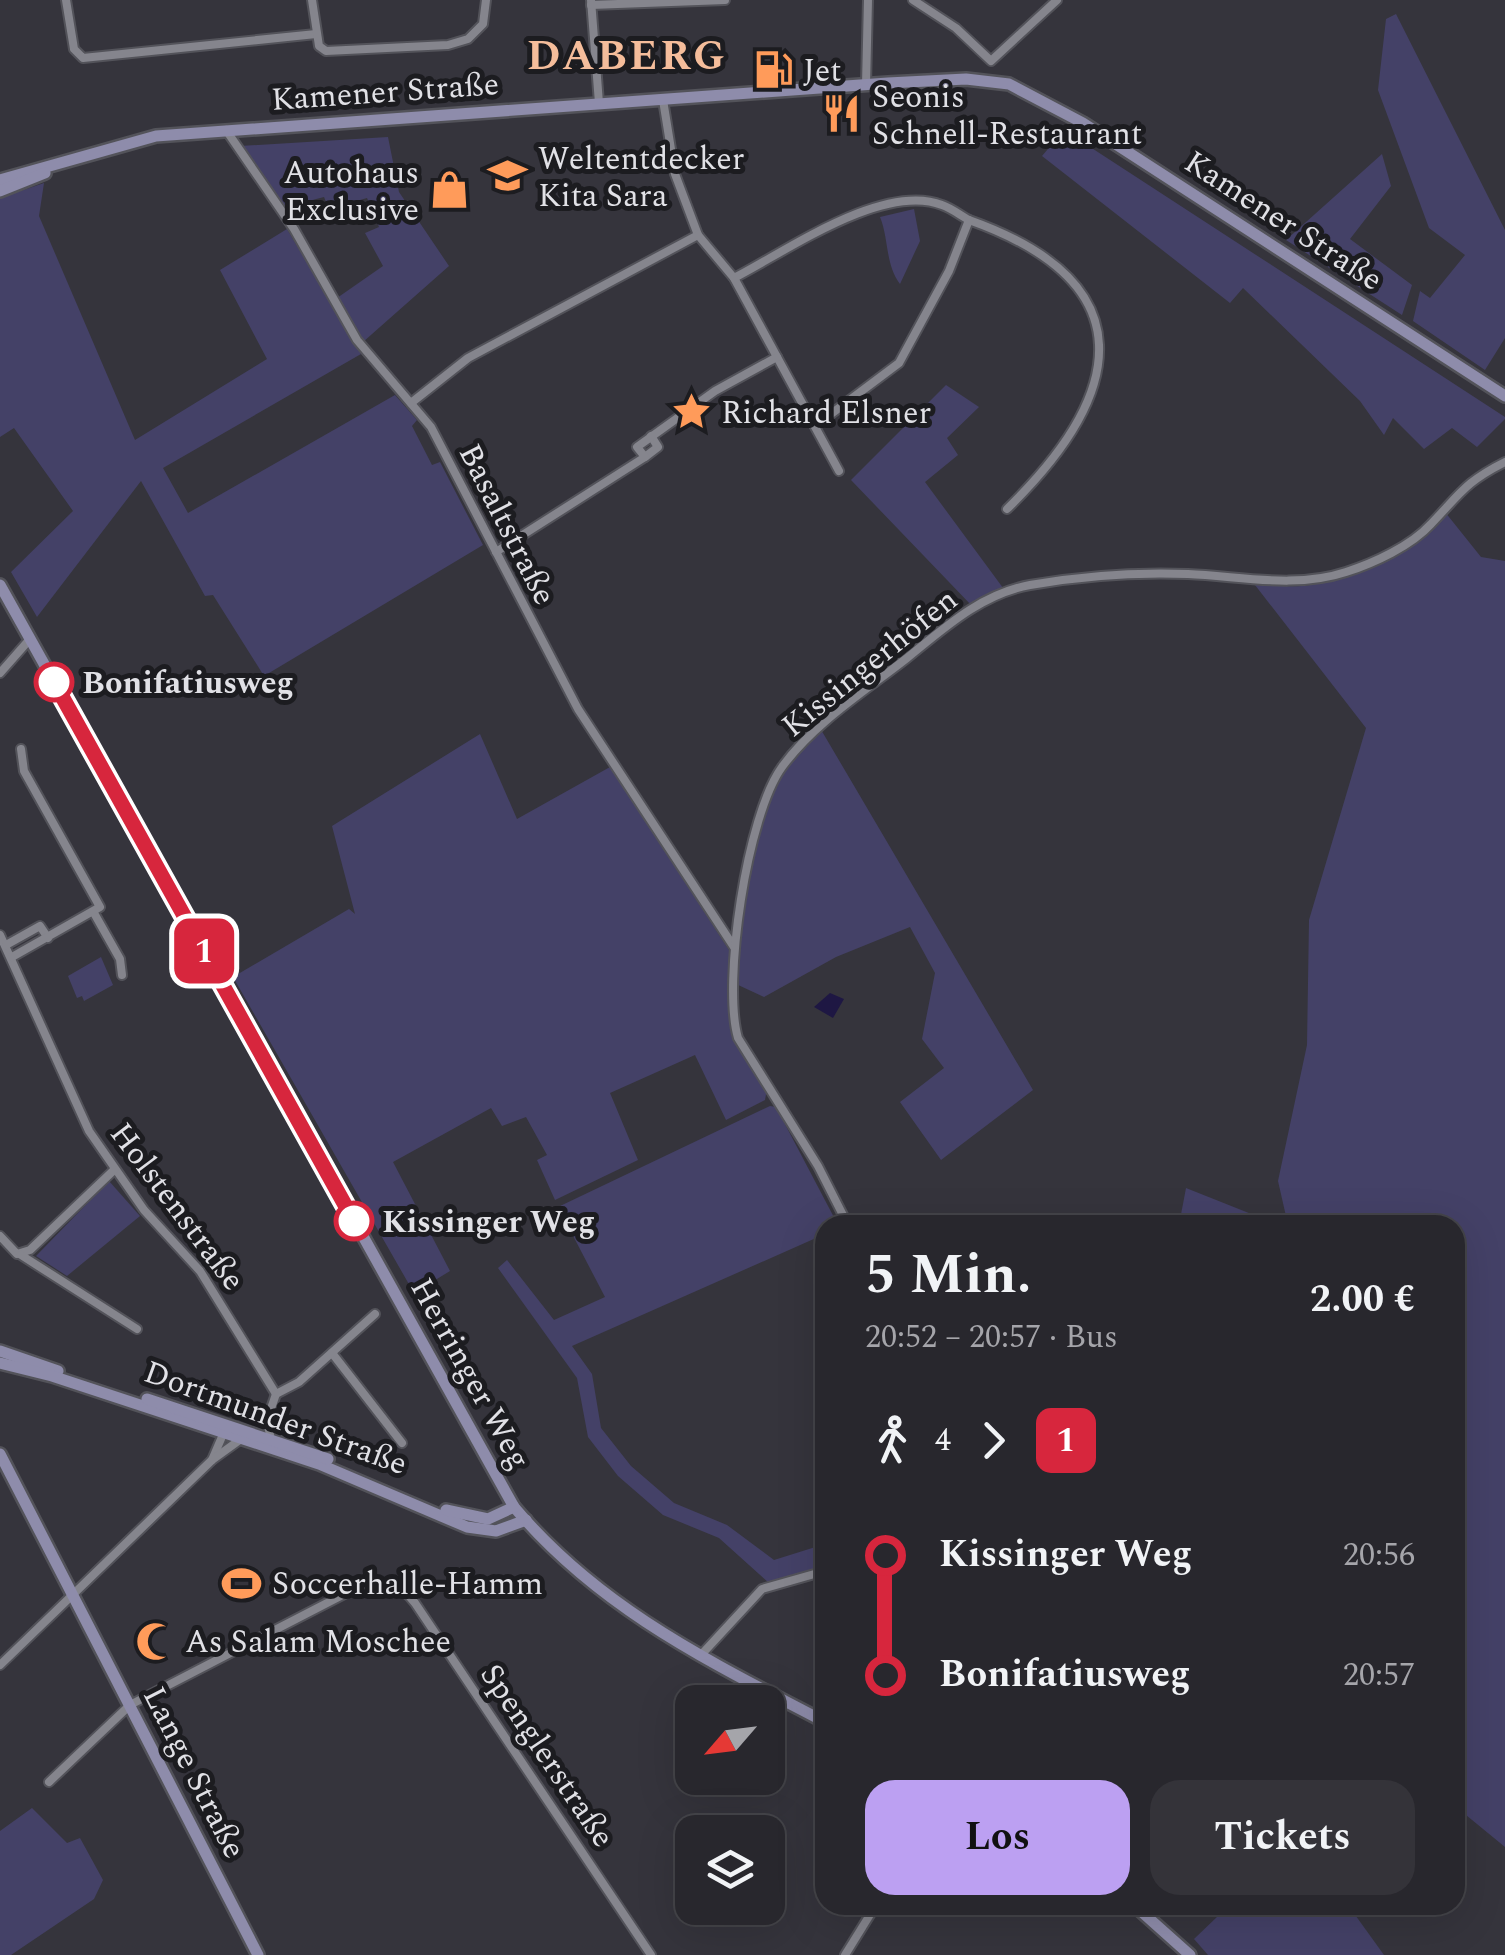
<!DOCTYPE html>
<html lang="de">
<meta charset="utf-8">
<style>
:root{--surface:#28272d;--page:#343339;--text:#f1f3f6;--muted:#a5a5aa;--line:#444449;--accent:#bca0f2}
body{margin:0;font-family:Spectral,serif;background:var(--page);color:var(--text);height:100vh;display:flex;flex-direction:column;font-size:38px;white-space:nowrap}
*{box-sizing:border-box;margin:0}
p{font-size:32px;color:var(--muted)}
.icon{flex:none;width:55px;height:55px;fill:none;stroke:currentColor;stroke-width:2;stroke-linecap:round;stroke-linejoin:round}
.map{position:relative;flex:1;overflow:hidden}
.sheet{position:absolute;left:815px;top:1215px;width:650px;height:700px;display:flex;flex-direction:column;background:var(--surface);border-radius:30px;box-shadow:0 10px 40px #0002,0 0 0 2px var(--line)}
.sheet>*{flex:none}
.badge{padding:0 20px;border-radius:15px;font-size:35px;line-height:65px}
.needle{width:65px;rotate:242deg}
.tools{position:absolute;left:675px;top:1685px;display:grid;gap:20px}
.tools a{display:grid;place-items:center;width:110px;height:110px;border-radius:20px;background:var(--surface);box-shadow:0 10px 40px #0002,0 0 0 2px var(--line);font-size:50px}
.map>.badge{position:absolute;translate:-50% -50%;box-shadow:0 0 0 5px #fff}
.legs{display:flex;align-items:center;gap:15px;height:110px;padding:0 50px;font-size:32px}
.legs p{margin-inline-start:auto}
.headline{display:flex;align-items:center;justify-content:space-between;height:170px;padding:0 50px}
h1{font-size:55px;font-weight:700;line-height:75px}
.action{display:flex;gap:20px;margin-top:auto;padding:20px 50px}
.action a{flex:1;height:115px;border-radius:30px;background:var(--accent);color:#111;font-size:40px;font-weight:700;line-height:115px;text-align:center}
.action a+a{background:var(--page);color:var(--text)}
ul{padding:0 50px;list-style:none}
li{display:flex;align-items:center;gap:35px;height:120px;font-size:38px}
li i{display:grid;place-items:center;width:15px;height:100%;margin:0 12px;background:currentColor}
li i::after{content:'';width:25px;height:25px;margin:-12px;border:8px solid;border-radius:50%;background:var(--surface)}
li p{margin-inline-start:auto}
li:first-child i{background:linear-gradient(#0000 50%,currentColor 0)}
li:last-child i{background:linear-gradient(currentColor 50%,#0000 0)}
.map>svg:first-child{display:block}
</style>
<div class="map">
<svg width="1505" height="1955" viewBox="0 0 1505 1955">
<rect width="100%" height="100%" fill="#35343c"/>
<g fill="#444167">
<path d="M1396 14 1505 230V338L1485 370 1413 321 1420 291 1430 298 1465 255 1429 228 1378 90 1386 19Z"/>
<path d="M1064 130 1505 417V419L1477 447 1452 428 1424 449 1393 418 1384 435 1360 401 1243 288 1230 303 1042 156Z"/>
<path d="M388 137 399 192 449 266 363 342 337 298 383 266 365 233 379 227 367 198 329 209 324 197 282 208 240 146Z"/>
<path d="M1382 154 1391 186 1350 239 1412 285 1402 315 1286 240Z"/>
<path d="M44 183 39 216 135 440 267 359 220 270 287 229 361 354 163 468 188 513 395 395 417 420 412 426 432 465 440 462 483 545 264 676 213 595 205 596 141 481 37 617 11 572 73 511 14 428 0 437V198Z"/>
<path d="M914 209 920 241 900 284C885 264 889 239 880 217Z"/>
<path d="M946 385 979 407 947 438 958 455 925 482 1006 592 973 607 851 480Z"/>
<path d="M1445 512 1481 557 1505 561V1847L1455 1806V1225H1288L1278 1181 1307 1045 1309 920 1366 728 1255 585C1273 585 1293 588 1310 585 1354 578 1420 550 1445 512Z"/>
<path d="M820 728 1033 1090 941 1160 900 1102 944 1068 922 1039 935 973 910 927 836 957 764 997 736 984C735 936 748 821 774 781 786 762 805 745 820 728Z"/>
<path d="M480 734 517 819 610 767 729 950 732 1038 767 1089 765 1100 726 1120 695 1055 610 1093 638 1160 555 1200 537 1160 547 1155 526 1117 502 1126 491 1108 393 1162 450 1271 414 1293 233 977 349 909 355 914 332 826Z"/>
<path d="M101 957 113 985 84 1001 82 996 77 998 68 976Z"/>
<path d="M770 1106 776 1107 838 1225H825V1234L572 1346 592 1374 601 1428 631 1466 674 1503 727 1525 774 1560 825 1544V1565L769 1583 719 1538 663 1515 618 1476 588 1437 577 1378 498 1268 507 1260 554 1320 605 1297 558 1207Z"/>
<path d="M109 1181 140 1216 67 1276 36 1256Z"/>
<path d="M1186 1188 1279 1225H1179Z"/>
<path d="M32 1808 67 1843 80 1838 103 1880 94 1899 11 1955H0V1831Z"/>
<path d="M1281 1905H1348L1384 1955H1208L1194 1939 1218 1916Z"/>
</g>
<path fill="#1e1743" d="M830 993 844 999 833 1018 814 1007Z"/>
<g fill="none" stroke-linecap="round" stroke-linejoin="round">
<defs>
<g id="street">
<path d="M66 0 74 49 83 58 316 34"/>
<path d="M312 0 319 46 326 51 448 45 468 39 483 24 486 0"/>
<path d="M591 0 599 103"/>
<path d="M913 0 956 28 991 61 1057 0"/>
<path d="M591 5 725 0"/>
<path d="M866 85 868 0"/>
<path d="M663 100 675 174 698 235 734 278 839 471"/>
<path d="M226 130 294 229 357 340 431 427 578 709 734 947"/>
<path d="M969 220C1146 283 1126 393 1007 509"/>
<path d="M734 278C785 252 883 182 942 205 951 208 960 215 969 220L949 271 899 363 815 426"/>
<path d="M411 403 468 358 698 235"/>
<path d="M645 457 658 447 651 436"/>
<path d="M496 552 645 457 637 447 715 391 777 357"/>
<path d="M0 673 30 639"/>
<path d="M94 913 120 959 122 975"/>
<path d="M0 935 89 1131 144 1210 200 1271 276 1394"/>
<path d="M6 945 40 926 48 938"/>
<path d="M12 957 100 907 24 771 21 749"/>
<path d="M848 1225 818 1166 738 1038C722 983 747 815 782 767 814 723 865 691 907 658 944 628 981 594 1030 585 1081 576 1135 572 1188 574 1240 576 1295 589 1346 572 1374 563 1411 546 1431 524 1460 494 1465 482 1505 462"/>
<path d="M0 1236 17 1254 30 1250 114 1170"/>
<path d="M21 1255 137 1329"/>
<path d="M332 1353 402 1443"/>
<path d="M271 1440 267 1420 276 1394 299 1382 375 1314"/>
<path d="M212 1460 224 1432"/>
<path d="M701 1655 762 1589 825 1571"/>
<path d="M0 1665 212 1460 241 1439"/>
<path d="M49 1782 130 1705 360 1586C384 1579 400 1583 415 1603L651 1955"/>
<path d="M845 1955 876 1905"/>
</g>
<g id="secondary">
<path d="M0 180 156 136 888 83 966 79 1009 84 1083 123 1505 396"/>
<path d="M0 191 45 173"/>
<path d="M0 585 514 1507C600 1609 709 1661 825 1722"/>
<path d="M0 1351 58 1371"/>
<path d="M0 1363 52 1376 319 1464 467 1527 496 1531 526 1520"/>
<path d="M147 1399 328 1459"/>
<path d="M0 1454 258 1955"/>
<path d="M446 1510 488 1519 514 1507"/>
<path d="M1134 1905 1190 1955"/>
</g>
</defs>
<use href="#street" stroke="#53535a" stroke-width="12"/>
<use href="#secondary" stroke="#53535a" stroke-width="16"/>
<use href="#street" stroke="#85858d" stroke-width="8"/>
<use href="#secondary" stroke="#8e8cab" stroke-width="11"/>
</g>
<g fill="none" stroke-linecap="round" stroke-linejoin="round">
<defs>
<path id="line-1" d="M54 682 354 1221"/>
</defs>
<use href="#line-1" stroke="#fff" stroke-width="22"/>
<use href="#line-1" stroke="#d7263d" stroke-width="15"/>
</g>
<defs>
<symbol id="fuel-bare" viewBox="-9 -9 18 18"><path d="M-5.5-6h7V0h2V4h1.3V-2.5L3-4.5l.8-.8L6-3V5H2.5V1h-1V6h-7ZM-4.2-4.7v3.2H.2V-4.7Z" fill="#ff9b5a" stroke="#1c1c20" stroke-width="2.5" paint-order="stroke"/></symbol>
<symbol id="restaurant-bare" viewBox="-9 -9 18 18"><path d="M-5-6h1v4h1v-4h1v4h1v-4h1v5L-1.5 .5V6h-2V.5L-5-1ZM5-6V6H3V1.5H1.5Q1.5-4 5-6Z" fill="#ff9b5a" stroke="#1c1c20" stroke-width="2.5" paint-order="stroke"/></symbol>
<symbol id="school-bare" viewBox="-9 -9 18 18"><path d="M0-5L7-2L0 1L-7-2ZM-4 1L0 2.5L4 1V4Q0 6-4 4Z" fill="#ff9b5a" stroke="#1c1c20" stroke-width="2.5" paint-order="stroke"/></symbol>
<symbol id="shop-bare" viewBox="-9 -9 18 18"><path d="M-5-2.5h2.3a2.7 3.5 0 0 1 5.4 0H5L5.5 6h-11ZM-1.5-2.5h3a1.5 2.3 0 0 0-3 0Z" fill="#ff9b5a" stroke="#1c1c20" stroke-width="2.5" paint-order="stroke"/></symbol>
<symbol id="sight-bare" viewBox="-9 -9 18 18"><path d="M0-6L1.8-2.2L6-1.7L2.9 1.2L3.7 5.4L0 3.3L-3.7 5.4L-2.9 1.2L-6-1.7L-1.8-2.2Z" fill="#ff9b5a" stroke="#1c1c20" stroke-width="2.5" paint-order="stroke"/></symbol>
<symbol id="stadium-bare" viewBox="-9 -9 18 18"><path d="M0-5a6.5 5 0 1 0 0 10a6.5 5 0 1 0 0-10ZM-3.5-1.8h7v3.6h-7Z" fill="#ff9b5a" stroke="#1c1c20" stroke-width="2.5" paint-order="stroke"/></symbol>
<symbol id="mosque-bare" viewBox="-9 -9 18 18"><path d="M3.5-4.9A6 6 0 1 0 3.5 4.9A5 5 0 1 1 3.5-4.9Z" fill="#ff9b5a" stroke="#1c1c20" stroke-width="2.5" paint-order="stroke"/></symbol>
</defs>
<g fill-rule="evenodd">
<use href="#fuel-bare" x="746" y="42" width="55" height="55"/>
<use href="#restaurant-bare" x="814" y="86" width="55" height="55"/>
<use href="#school-bare" x="480" y="148" width="55" height="55"/>
<use href="#shop-bare" x="422" y="162" width="55" height="55"/>
<use href="#sight-bare" x="664" y="384" width="55" height="55"/>
<use href="#stadium-bare" x="214" y="1556" width="55" height="55"/>
<use href="#mosque-bare" x="128" y="1614" width="55" height="55"/>
</g>
<g fill="#fff" stroke="#d7263d" stroke-width="5">
<circle cx="54" cy="682" r="18"/>
<circle cx="354" cy="1221" r="18"/>
</g>
<g text-anchor="middle" stroke-width="10" stroke-linejoin="round" paint-order="stroke">
<g font-size="32" fill="#e1e1e6" stroke="#1c1c20" text-anchor="start">
<text x="803" y="81">Jet</text>
<text x="872" y="107">Seonis<tspan x="872" dy="37">Schnell-Restaurant</tspan></text>
<text x="538" y="169">Weltentdecker<tspan x="538" dy="37">Kita Sara</tspan></text>
<text x="419" y="183" text-anchor="end">Autohaus<tspan x="419" dy="37">Exclusive</tspan></text>
<text x="721" y="423">Richard Elsner</text>
<text x="272" y="1594">Soccerhalle-Hamm</text>
<text x="185" y="1652">As Salam Moschee</text>
</g>
<g font-size="32" fill="#e1e1e6" stroke="#1c1c20">
<text transform="translate(385 91) rotate(-4)" y="11">Kamener Straße</text>
<text transform="translate(1284 220) rotate(33)" y="11">Kamener Straße</text>
<text transform="translate(508 524) rotate(63)" y="11">Basaltstraße</text>
<text transform="translate(869 662) rotate(-39)" y="11">Kissingerhöfen</text>
<text transform="translate(178 1206) rotate(53)" y="11">Holstenstraße</text>
<text transform="translate(471 1373) rotate(61)" y="11">Herringer Weg</text>
<text transform="translate(276 1417) rotate(20)" y="11">Dortmunder Straße</text>
<text transform="translate(548 1755) rotate(56)" y="11">Spenglerstraße</text>
<text transform="translate(195 1772) rotate(63)" y="11">Lange Straße</text>
</g>
<g font-size="32" font-weight="bold" fill="#e1e1e6" stroke="#1c1c20" text-anchor="start">
<text x="82" y="693">Bonifatiusweg</text>
<text x="382" y="1232">Kissinger Weg</text>
</g>
<g font-size="42" font-weight="bold" letter-spacing="2.5" fill="#f5bd9b" stroke="#1c1c20">
<text x="627" y="69">DABERG</text>
</g>
</g>
</svg>
<div class="tools">
<a><svg class="needle" viewBox="-14 -14 28 28"><path d="M0-13l5 13h-10z" fill="#e53935"/><path d="M0 13l5-13h-10z" fill="#a5a5aa"/></svg></a>
<a><svg class="icon" aria-label="layers" viewBox="0 0 24 24"><path d="M12 4l9 5-9 5-9-5zM3 14l9 5 9-5"/></svg></a>
</div>
<b class="badge" style="left:204px;top:951px;background:#d7263d;color:#fff">1</b>
<section class="sheet">
<div class="headline"><div><h1>5 Min.</h1><p>20:52 – 20:57 · Bus</p></div><b>2.00 €</b></div>
<div class="legs"><svg class="icon" aria-label="walk" viewBox="0 0 24 24"><circle cx="13" cy="4" r="2"/><path d="M13 8l-2 6 4 7M11 14l-3 7M7 12l3-4h3l4 4"/></svg>4<svg class="icon" aria-label="forward" viewBox="0 0 24 24"><path d="M9 5l7 7-7 7"/></svg><b class="badge" style="background:#d7263d;color:#fff">1</b></div>
<ul>
<li><i style="color:#d7263d"></i><b>Kissinger Weg</b><p>20:56</p></li>
<li><i style="color:#d7263d"></i><b>Bonifatiusweg</b><p>20:57</p></li>
</ul>
<div class="action"><a>Los</a><a>Tickets</a></div>
</section>
</div>
